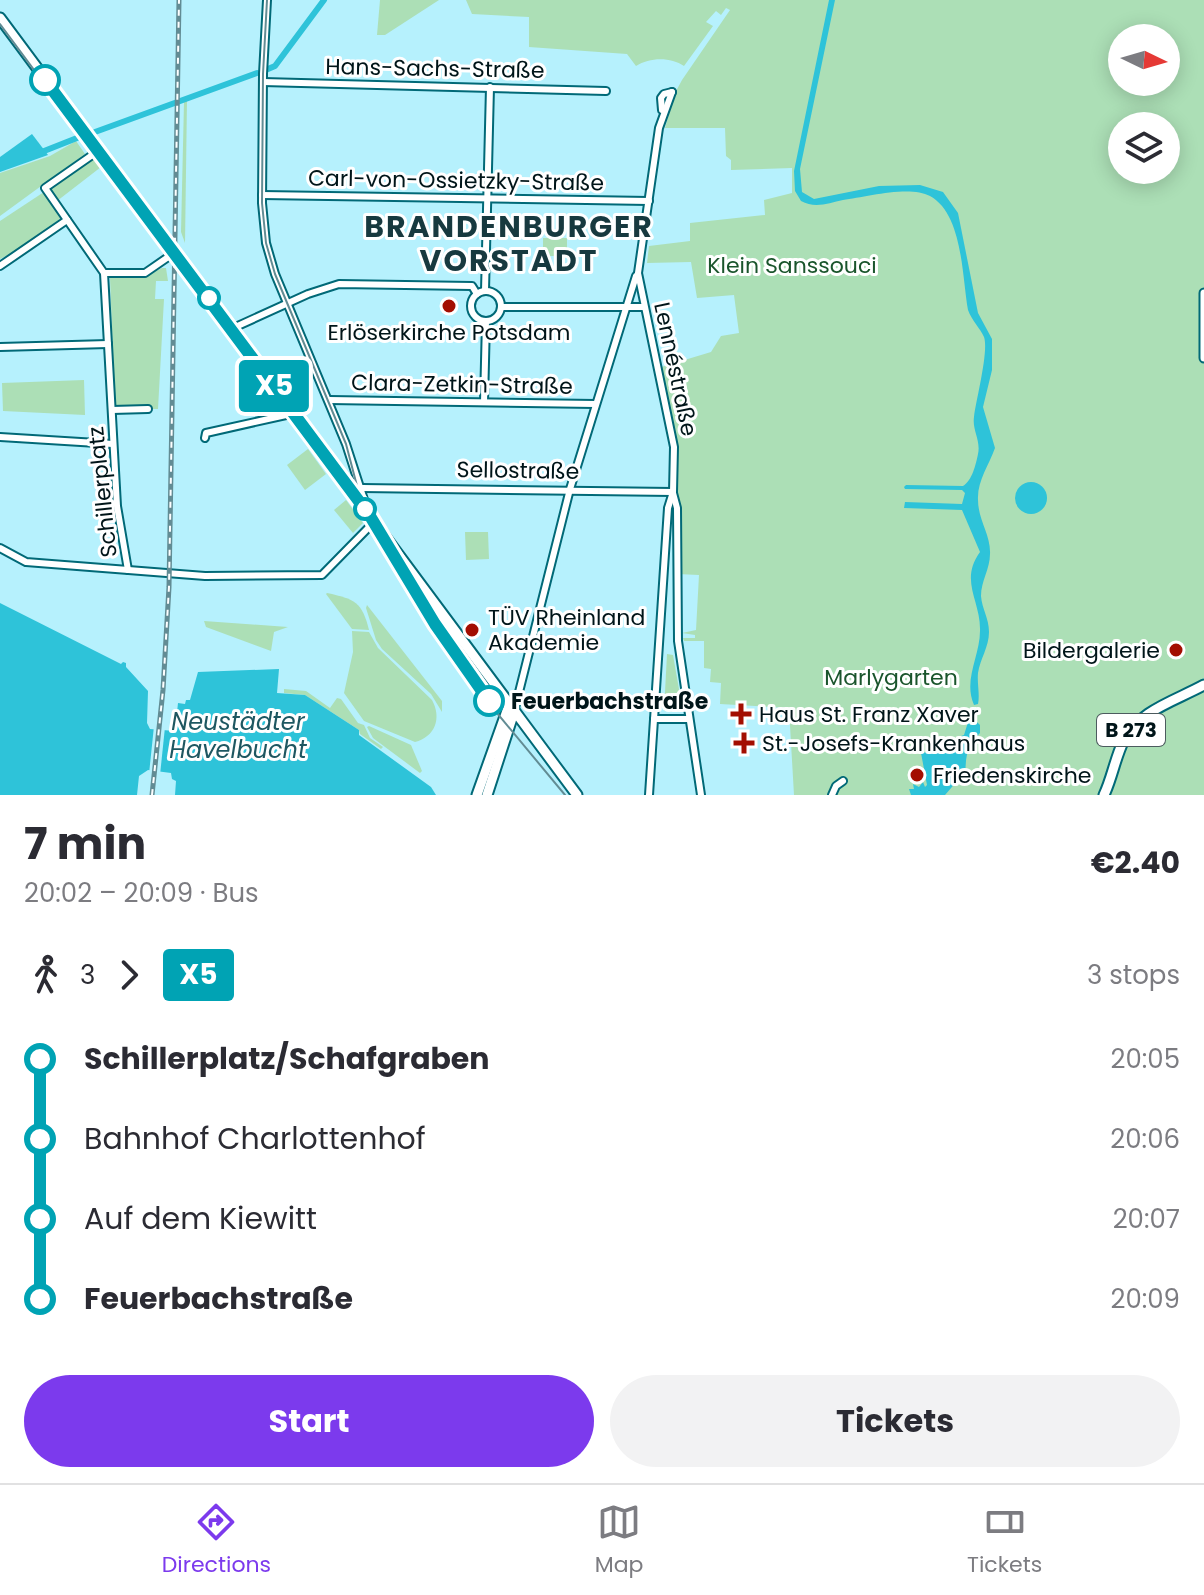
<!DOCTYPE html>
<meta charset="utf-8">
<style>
:root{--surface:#fff;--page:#f2f2f3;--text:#2b2b33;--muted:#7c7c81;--line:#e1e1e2;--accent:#7c3aed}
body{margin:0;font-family:Poppins,sans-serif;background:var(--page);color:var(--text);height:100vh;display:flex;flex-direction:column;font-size:30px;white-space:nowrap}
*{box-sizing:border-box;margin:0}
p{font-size:26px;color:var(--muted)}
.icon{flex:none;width:44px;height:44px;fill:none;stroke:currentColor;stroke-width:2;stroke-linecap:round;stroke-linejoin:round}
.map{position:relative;height:795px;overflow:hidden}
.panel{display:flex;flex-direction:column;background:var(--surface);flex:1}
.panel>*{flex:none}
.badge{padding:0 16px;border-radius:6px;font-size:28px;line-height:52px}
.needle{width:52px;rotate:95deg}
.fabs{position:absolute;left:1108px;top:24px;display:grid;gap:16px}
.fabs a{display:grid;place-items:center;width:72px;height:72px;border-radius:50%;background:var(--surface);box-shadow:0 4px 20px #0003;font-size:40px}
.map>.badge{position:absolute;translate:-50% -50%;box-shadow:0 0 0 4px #fff}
.legs{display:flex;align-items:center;gap:12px;height:88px;padding:0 24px;font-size:26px}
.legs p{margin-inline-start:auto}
.overview{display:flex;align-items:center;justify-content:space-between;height:136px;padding:0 24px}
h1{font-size:44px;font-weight:700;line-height:60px}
.cta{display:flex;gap:16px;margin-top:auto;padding:16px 24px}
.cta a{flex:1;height:92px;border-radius:48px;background:var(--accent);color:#fff;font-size:32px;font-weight:700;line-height:92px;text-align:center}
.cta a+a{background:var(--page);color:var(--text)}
ul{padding:0 24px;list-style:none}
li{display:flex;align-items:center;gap:28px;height:80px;font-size:30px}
li i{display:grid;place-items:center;width:12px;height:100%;margin:0 10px;background:currentColor}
li i::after{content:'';width:20px;height:20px;margin:-10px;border:6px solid;border-radius:50%;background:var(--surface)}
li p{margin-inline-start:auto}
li:first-child i{background:linear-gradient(#0000 50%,currentColor 0)}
li:last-child i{background:linear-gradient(currentColor 50%,#0000 0)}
.menu{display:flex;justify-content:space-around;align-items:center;height:112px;border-top:2px solid var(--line);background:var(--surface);font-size:22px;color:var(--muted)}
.menu a{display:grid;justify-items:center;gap:4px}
.menu .on{color:var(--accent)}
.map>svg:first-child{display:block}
</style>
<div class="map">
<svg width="1204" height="795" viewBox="0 0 1204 795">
<rect width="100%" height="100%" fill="#b6f1fd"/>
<g fill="#acdfb6" fill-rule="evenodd">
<path d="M380 0H439L385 35H377Z"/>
<path d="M466 0H1204V678L1199 681 1204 689V795H794L789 708 720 704 721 683 710 682 711 669 704 668V641H684L683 638H695V635L682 633 696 630 699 575 677 574 674 448 658 368 711 352 721 336 739 333 734 295 697 298 691 262 647 263 649 246 690 241V223L765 215 764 200 792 193V168L731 170V160L726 156 725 128H665L675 93 682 80 730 10 726 8 721 15 716 11 706 22 713 26 684 66C671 57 650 57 636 66L627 54 529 47V17L472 14ZM1122 38H1166V82H1122ZM1122 126H1166V170H1122Z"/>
<path d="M187 100 185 243 181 232 184 102Z"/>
<path d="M76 141 85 154 0 216V173L50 156Z"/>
<path d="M93 156 101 167 57 201 48 188Z"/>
<path d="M44 192 61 218 20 249 0 259V221Z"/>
<rect x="543" y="238" width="24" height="18"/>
<path d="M162 268H166L168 281H156L155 299H164L158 409H148V405L115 406 110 278 146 276Z"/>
<path d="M84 380 85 415 3 411 2 383Z"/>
<path d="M308 449 326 474 305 490 287 465Z"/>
<path d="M346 500 363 523 353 533 334 510Z"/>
<path d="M465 532H488L489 559 466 560Z"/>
<path d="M327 593C355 599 362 602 369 630L352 629 326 594Z"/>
<path d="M367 605 442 701V712L431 694 382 649 376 640 366 608Z"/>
<path d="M204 621 288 627 274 632 271 651 206 627Z"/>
<path d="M352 631 369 632 378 648 432 700C442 718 435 737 415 742L364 721 344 693 353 652Z"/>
<path d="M667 654 673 655 683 712 664 711Z"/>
<path d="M284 689 306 691 330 708 337 698 341 699 358 723 364 725 370 738 383 747 381 749 360 734 359 730 305 695 284 693Z"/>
<path d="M369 726 411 745 422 771 420 773 373 738 367 727Z"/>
</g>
<g fill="#2ec3d9">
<path d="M829 0H835L800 169 802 192 814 199 879 186 920 185 943 192 958 213 978 313 992 339V370L983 407 995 448C989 465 977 481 978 500 978 520 991 535 990 554 990 569 981 581 981 596 982 609 989 618 989 632 989 647 980 659 978 673 977 684 980 694 978 704L974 705C963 680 980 656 980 631 981 601 959 581 980 552L962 510 904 508 905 502 962 504 965 493 962 490 905 489 904 487 906 485 963 486C972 481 976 464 978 454 981 440 972 430 974 417 976 400 989 351 984 337 980 328 972 321 968 310 962 277 963 214 930 196 910 185 865 197 843 200 829 203 815 209 801 201L795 191 794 171Z"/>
<path d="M32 134 48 155 0 172V157Z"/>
<circle cx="1031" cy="498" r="16"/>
<path d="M0 603 121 664 123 662 126 663V667L148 691 147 723 150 729 175 731 178 703 185 704 186 700H190L198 672 279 669 277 693 305 695 359 730V735L431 787 436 795H175L176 781 172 779 171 773 148 770 139 776 137 795H0Z"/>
<path d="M969 719H974L980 725V733C964 748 966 761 965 783L958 780 945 795H911L909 789H914L913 784 919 787 923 782 925 787 927 785 921 753 934 751 938 753 940 750 953 747V739L964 735Z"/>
</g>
<path fill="#b6f1fd" d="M154 726 165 727 160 775 149 774Z"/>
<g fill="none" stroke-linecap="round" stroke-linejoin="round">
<g stroke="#2ec3d9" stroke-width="6">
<path d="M268 69 275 66 324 0"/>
<path d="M95 132 257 73"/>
<path d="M39 153 77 138"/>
</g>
<defs>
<g id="minor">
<path d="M267 0 263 74 262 203 266 243 275 274 346 444 367 509"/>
<path d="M263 82 606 91"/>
<path d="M662 110 661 98 664 94 672 92"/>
<path d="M98 151 45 188 104 273 117 506 128 570"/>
<path d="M262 195 649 201"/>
<path d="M0 266 67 220"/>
<path d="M104 273H145L174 253"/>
<circle cx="486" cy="306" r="15"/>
<path d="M485 291 490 87"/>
<path d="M502 307H644"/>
<path d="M231 329 308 294 339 284 472 286 477 294"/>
<path d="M0 347 108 344"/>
<path d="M329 400 595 404"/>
<path d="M484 402 486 321"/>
<path d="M112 410 148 409"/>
<path d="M0 437 113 444"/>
<path d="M205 438 206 433 286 415 291 410"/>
<path d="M362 488 673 492"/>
<path d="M673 493 677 508 678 641 701 795"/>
<path d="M0 548 26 562 205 576 322 575 374 522"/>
<path d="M514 712 570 489 636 276"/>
<path d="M654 719H689"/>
<path d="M649 795 668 508 673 492 674 447 638 273 659 128 672 92"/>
<path d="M832 795 836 786 843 781"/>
</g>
<path id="tertiary" d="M1204 293V358"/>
<g id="primary">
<path d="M0 18 577 795"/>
<path d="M477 795 509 705"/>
<path d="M487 795 514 712"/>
<path d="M1104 795C1112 778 1115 759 1123 742 1139 710 1175 701 1204 685"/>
</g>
</defs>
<use href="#minor" stroke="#016977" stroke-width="10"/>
<use href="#tertiary" stroke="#016977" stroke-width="11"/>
<use href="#primary" stroke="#016977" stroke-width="13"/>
<use href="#minor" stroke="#fff" stroke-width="6"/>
<use href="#tertiary" stroke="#fff" stroke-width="7"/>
<use href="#primary" stroke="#fff" stroke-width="9"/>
<g stroke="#628c94" stroke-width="2">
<path d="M267 0 263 74 262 203 266 243 275 274 346 444 362 505"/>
<path d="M0 24 362 512 452 652 492 707 565 795"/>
</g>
<defs>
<path id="rail" d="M152 795 163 690 169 587 179 0"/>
</defs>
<use href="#rail" stroke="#628c94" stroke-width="5"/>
<use href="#rail" stroke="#fff" stroke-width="2" stroke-dasharray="6" stroke-linecap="butt"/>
</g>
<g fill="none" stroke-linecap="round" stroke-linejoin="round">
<defs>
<path id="line-1" d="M45 80 370 516 435 624 489 701"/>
</defs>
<use href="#line-1" stroke="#fff" stroke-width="18"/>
<use href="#line-1" stroke="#00a3b4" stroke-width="12"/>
</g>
<g fill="#fff" stroke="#00a3b4" stroke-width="4">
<circle cx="45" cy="80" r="14"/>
<circle cx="209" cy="298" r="10"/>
<circle cx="365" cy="509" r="10"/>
<circle cx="489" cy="701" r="14"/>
</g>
<g fill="#a30e01" stroke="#fff" stroke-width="3">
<circle cx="449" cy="306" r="8"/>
<circle cx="472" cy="630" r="8"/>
<circle cx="1176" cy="650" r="8"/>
<path d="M737 702h8v8h8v8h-8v8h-8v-8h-8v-8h8z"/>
<path d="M740 731h8v8h8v8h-8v8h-8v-8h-8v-8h8z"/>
<circle cx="917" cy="775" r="8"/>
</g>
<g text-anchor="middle" stroke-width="6" stroke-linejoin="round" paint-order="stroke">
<rect fill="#fff" stroke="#4c5b5e" stroke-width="2" x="1097" y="714" width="68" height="32" rx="6"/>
<g font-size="20" font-weight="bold" fill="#001519">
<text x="1131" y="737">B 273</text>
</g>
<g font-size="22" fill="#001519" stroke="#fff">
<text transform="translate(435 68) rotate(1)" y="8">Hans-Sachs-Straße</text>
<text transform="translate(456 180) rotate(1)" y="8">Carl-von-Ossietzky-Straße</text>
<text transform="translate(676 369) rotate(78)" y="8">Lennéstraße</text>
<text transform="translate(462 384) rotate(1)" y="8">Clara-Zetkin-Straße</text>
<text transform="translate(518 470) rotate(1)" y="8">Sellostraße</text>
<text transform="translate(102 492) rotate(-96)" y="8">Schillerplatz</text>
</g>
<g font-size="22" fill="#1a552c" stroke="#fff">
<text x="792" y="273">Klein Sanssouci</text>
<text x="891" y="685">Marlygarten</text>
</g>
<g font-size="22" fill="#001519" stroke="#fff" text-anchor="start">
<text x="449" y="340" text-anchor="middle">Erlöserkirche Potsdam</text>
<text x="488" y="625">TÜV Rheinland<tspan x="488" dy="25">Akademie</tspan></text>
<text x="1160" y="658" text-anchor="end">Bildergalerie</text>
<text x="759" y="722">Haus St. Franz Xaver</text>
<text x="762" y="751">St.-Josefs-Krankenhaus</text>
<text x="933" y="783">Friedenskirche</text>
</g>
<g font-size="22" font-weight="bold" fill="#001519" stroke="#fff" text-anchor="start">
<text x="511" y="709">Feuerbachstraße</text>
</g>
<g font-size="24" font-style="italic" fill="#1e5761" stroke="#fff">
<text x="238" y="730">Neustädter<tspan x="238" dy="28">Havelbucht</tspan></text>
</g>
<g font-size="30" font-weight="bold" letter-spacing="2" fill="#17393f" stroke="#fff">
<text x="509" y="237">BRANDENBURGER<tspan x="509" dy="34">VORSTADT</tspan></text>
</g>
</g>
</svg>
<div class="fabs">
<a><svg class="needle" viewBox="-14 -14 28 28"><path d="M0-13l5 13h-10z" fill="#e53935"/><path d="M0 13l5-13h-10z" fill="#7c7c81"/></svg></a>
<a><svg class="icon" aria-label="layers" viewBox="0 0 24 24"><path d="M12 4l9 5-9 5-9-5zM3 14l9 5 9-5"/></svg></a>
</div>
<b class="badge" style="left:274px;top:386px;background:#00a3b4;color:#fff">X5</b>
</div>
<section class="panel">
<div class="overview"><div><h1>7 min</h1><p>20:02 – 20:09 · Bus</p></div><b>€2.40</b></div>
<div class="legs"><svg class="icon" aria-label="walk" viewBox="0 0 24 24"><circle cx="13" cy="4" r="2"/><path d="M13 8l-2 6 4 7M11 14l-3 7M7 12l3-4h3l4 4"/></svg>3<svg class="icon" aria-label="forward" viewBox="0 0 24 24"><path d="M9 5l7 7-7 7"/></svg><b class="badge" style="background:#00a3b4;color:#fff">X5</b><p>3 stops</p></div>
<ul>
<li><i style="color:#00a3b4"></i><b>Schillerplatz/Schafgraben</b><p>20:05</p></li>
<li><i style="color:#00a3b4"></i><span>Bahnhof Charlottenhof</span><p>20:06</p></li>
<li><i style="color:#00a3b4"></i><span>Auf dem Kiewitt</span><p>20:07</p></li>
<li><i style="color:#00a3b4"></i><b>Feuerbachstraße</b><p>20:09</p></li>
</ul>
<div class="cta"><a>Start</a><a>Tickets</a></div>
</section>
<nav class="menu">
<a class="on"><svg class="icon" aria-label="directions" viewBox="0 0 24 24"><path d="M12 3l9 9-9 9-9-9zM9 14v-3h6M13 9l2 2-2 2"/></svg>Directions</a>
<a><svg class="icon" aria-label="map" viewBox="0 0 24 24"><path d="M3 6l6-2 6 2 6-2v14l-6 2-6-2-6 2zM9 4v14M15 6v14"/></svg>Map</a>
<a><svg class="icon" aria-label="tickets" viewBox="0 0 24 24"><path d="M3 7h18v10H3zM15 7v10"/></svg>Tickets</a>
</nav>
